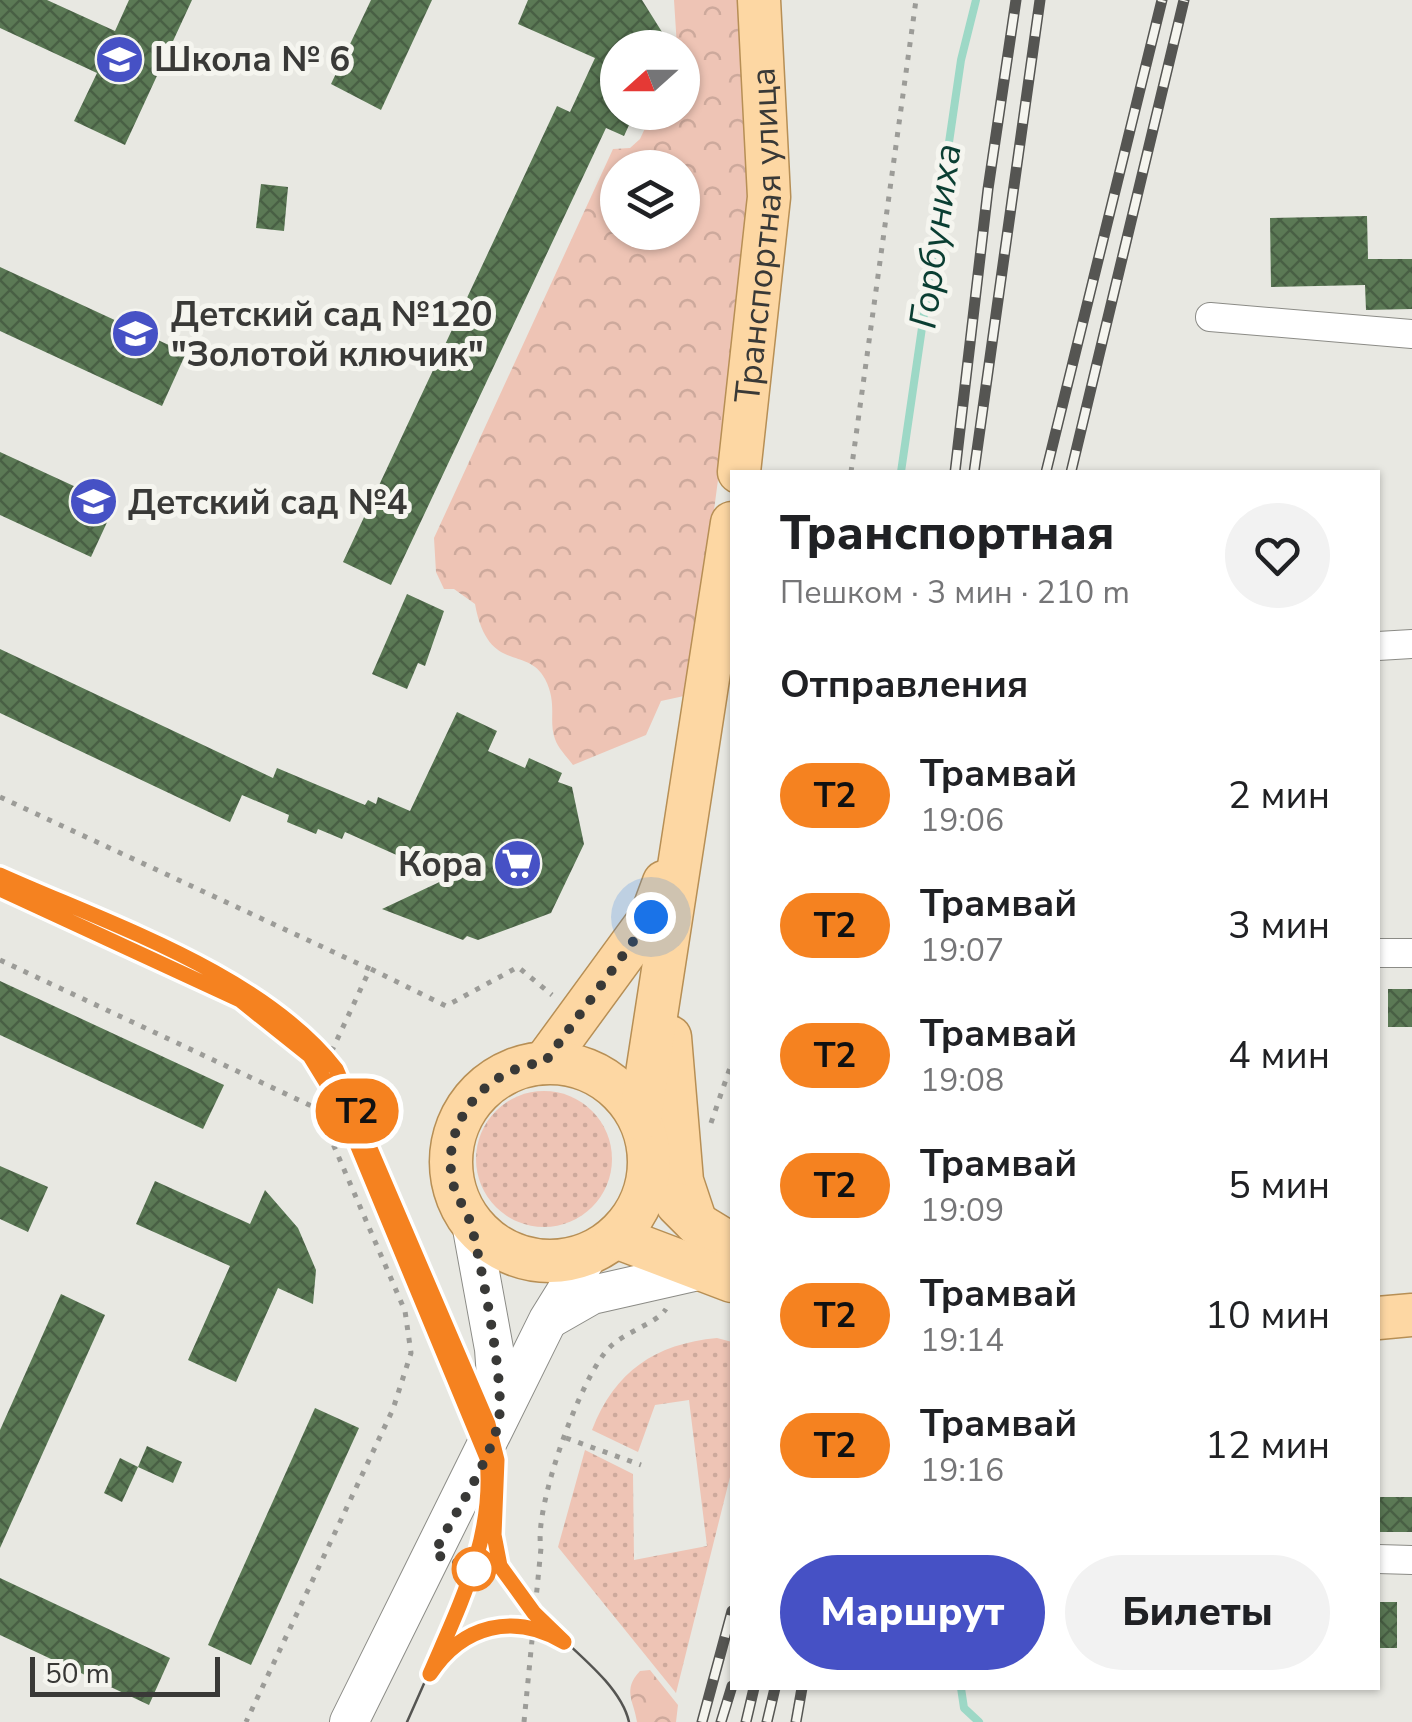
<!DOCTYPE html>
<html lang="ru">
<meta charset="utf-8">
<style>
:root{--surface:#fff;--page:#f2f2f2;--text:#202124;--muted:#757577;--accent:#4651c5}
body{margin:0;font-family:"Nunito Sans",sans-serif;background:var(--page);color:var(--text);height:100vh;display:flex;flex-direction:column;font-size:38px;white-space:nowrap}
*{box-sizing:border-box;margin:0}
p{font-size:32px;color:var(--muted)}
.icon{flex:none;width:55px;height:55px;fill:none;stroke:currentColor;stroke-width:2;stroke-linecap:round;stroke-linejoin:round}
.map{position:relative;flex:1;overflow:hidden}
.drawer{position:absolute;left:730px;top:470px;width:650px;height:1220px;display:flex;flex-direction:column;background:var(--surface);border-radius:0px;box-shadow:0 2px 8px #0004}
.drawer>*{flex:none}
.badge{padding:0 20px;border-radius:32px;font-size:35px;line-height:65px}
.needle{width:65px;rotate:249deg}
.buttons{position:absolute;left:600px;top:30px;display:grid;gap:20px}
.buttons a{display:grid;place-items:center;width:100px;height:100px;border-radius:50%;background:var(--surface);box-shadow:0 2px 8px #0004;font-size:50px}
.scale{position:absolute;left:30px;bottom:25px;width:190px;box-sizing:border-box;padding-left:10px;border:5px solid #393937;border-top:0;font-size:28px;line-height:35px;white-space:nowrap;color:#393937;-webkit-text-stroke:8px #f5f5ef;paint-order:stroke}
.you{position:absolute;width:50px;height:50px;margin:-25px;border:8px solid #fff;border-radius:50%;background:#1a73e8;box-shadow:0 0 0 15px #1a73e833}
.map>.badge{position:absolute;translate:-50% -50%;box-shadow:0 0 0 5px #fff}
h2{padding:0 50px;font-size:38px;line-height:90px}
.round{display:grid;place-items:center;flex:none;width:105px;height:105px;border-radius:52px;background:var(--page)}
.headline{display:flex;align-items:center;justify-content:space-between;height:170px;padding:0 50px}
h1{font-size:48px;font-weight:800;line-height:75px}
.action{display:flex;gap:20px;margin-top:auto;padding:20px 50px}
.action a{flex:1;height:115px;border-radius:60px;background:var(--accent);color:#fff;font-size:40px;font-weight:800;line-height:115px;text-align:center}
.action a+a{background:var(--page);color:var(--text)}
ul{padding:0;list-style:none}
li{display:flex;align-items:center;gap:30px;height:130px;padding:0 50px}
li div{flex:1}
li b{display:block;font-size:38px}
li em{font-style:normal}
li .badge{min-width:110px;font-weight:700;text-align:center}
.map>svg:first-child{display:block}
</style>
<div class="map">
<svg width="1412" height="1722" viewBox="0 0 1412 1722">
<defs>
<pattern id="grass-dots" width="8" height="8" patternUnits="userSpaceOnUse" patternTransform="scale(2.5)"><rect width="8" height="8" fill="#eec4b5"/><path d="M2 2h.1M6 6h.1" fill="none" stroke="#cda99c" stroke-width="1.8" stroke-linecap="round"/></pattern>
<pattern id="forest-crowns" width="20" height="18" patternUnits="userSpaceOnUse" patternTransform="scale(2.5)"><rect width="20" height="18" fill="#eec4b5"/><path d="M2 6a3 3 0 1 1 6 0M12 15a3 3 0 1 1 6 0" fill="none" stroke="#cda99c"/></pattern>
<pattern id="building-cross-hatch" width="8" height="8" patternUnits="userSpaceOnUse" patternTransform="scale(2.5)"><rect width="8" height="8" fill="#5b7955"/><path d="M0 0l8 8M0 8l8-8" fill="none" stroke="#485f44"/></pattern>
</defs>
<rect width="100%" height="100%" fill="#e8e8e2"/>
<g fill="url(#grass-dots)">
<circle cx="544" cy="1159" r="68"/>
<path d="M717 1338 732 1342V1469L676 1693 558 1547 585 1450 633 1474 634 1560 707 1546 689 1400 655 1405 638 1452 592 1430C615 1371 655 1344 717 1338Z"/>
</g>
<g fill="url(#forest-crowns)" fill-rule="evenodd">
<path d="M674 0H741L750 207 743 291 691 684 684 696 661 701 646 735 573 765C567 757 558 748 555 739 548 720 558 704 545 679 527 645 488 675 475 604L454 589H444L436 572 434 538 613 149 630 148 640 139 652 113 682 112V48L677 47ZM618 168H682V232H618Z"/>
<path d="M650 1670 678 1705 676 1722H637C634 1701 622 1690 640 1671Z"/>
</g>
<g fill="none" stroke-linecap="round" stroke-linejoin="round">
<g stroke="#9dd8c6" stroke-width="8">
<path d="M901 472 961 60 976 0"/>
<path d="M961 1688 964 1708 979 1722"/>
</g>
</g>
<g fill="url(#building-cross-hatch)">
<path d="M0 0H47L115 31 129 0H192L125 145 74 121 97 73 0 28Z"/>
<path d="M371 0H432L381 110 331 84Z"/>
<path d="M528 0H642L672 48H618V112H635L624 136 606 128 391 585 343 562 557 106 570 112 595 58 518 24Z"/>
<path d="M261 184 288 187 284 231 256 228Z"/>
<path d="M1367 216 1368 259H1412V309L1366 310 1365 285 1271 287 1270 218Z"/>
<path d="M0 267 186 353 162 406 0 331Z"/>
<path d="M0 452 115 505 91 557 0 515Z"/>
<path d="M407 594 444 611 425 666 418 663 407 689 372 674Z"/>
<path d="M0 649 273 778 277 768 365 805 368 800 376 804 378 797 410 811 457 712 497 731 488 751 525 768 529 758 562 773 558 782 572 787 584 844 551 913 478 940 467 936 463 940 382 909 448 878 345 832 342 839 318 829 316 834 287 822 289 815 242 795 230 822 0 713Z"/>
<path d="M0 981 224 1085 203 1129 0 1035Z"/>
<rect x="1388" y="989" width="24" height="38"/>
<path d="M0 1166 48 1187 28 1232 0 1219Z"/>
<path d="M155 1181 250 1224 265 1190 298 1228 316 1270 313 1304 278 1288 236 1382 188 1360 230 1266 136 1224Z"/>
<path d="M61 1294 105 1315 0 1548V1430Z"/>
<path d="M315 1408 359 1428 251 1665 208 1645Z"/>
<path d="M147 1446 182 1462 173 1483 138 1467Z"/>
<path d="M120 1458 138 1467 122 1502 104 1493Z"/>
<rect x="1378" y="1497" width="34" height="35"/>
<path d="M0 1578 170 1658 149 1705 0 1635Z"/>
<rect x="1378" y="1602" width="19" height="46"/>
</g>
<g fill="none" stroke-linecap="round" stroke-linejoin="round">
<defs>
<g id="minor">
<path d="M1210 317 1412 334"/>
<path d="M1378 646 1412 644"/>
<path d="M1378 953H1412"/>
<path d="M1378 1559 1412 1560"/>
</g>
<g id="secondary">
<path d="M471 1223 494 1349 499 1418"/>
<path d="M550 1319 592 1295 698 1271"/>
<path d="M349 1722 548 1320 589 1254"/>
</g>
<g id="primary">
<path id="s1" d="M739 472 769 197 759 0"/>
<path d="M670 1037 682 1181 696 1223"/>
<path d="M545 1062 651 917 664 882"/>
<circle cx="550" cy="1162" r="99"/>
<path d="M640 1119 732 523"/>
<path d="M677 1204 696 1223 732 1245"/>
<path d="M616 1237 732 1281"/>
<path d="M1378 1318 1412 1315"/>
</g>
</defs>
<use href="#minor" stroke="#8b8b86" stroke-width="30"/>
<use href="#secondary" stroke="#8b8b86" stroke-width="40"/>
<use href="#primary" stroke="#b78f55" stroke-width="45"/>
<g stroke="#9c9c98" stroke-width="5" stroke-dasharray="5 8" stroke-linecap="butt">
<path d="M851 472 916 0"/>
<path d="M0 797 370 969 322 1072 318 1109 405 1311 411 1353 393 1409 246 1722"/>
<path d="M0 960 318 1109"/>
<path d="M371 969 446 1006 518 967 552 995"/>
<path d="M711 1123 732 1062"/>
<path d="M566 1438 641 1465"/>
<path d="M524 1722 541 1548C533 1509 581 1375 610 1347 625 1332 657 1323 666 1309"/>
</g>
<use href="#minor" stroke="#fff" stroke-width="28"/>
<use href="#secondary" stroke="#fff" stroke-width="38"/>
<use href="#primary" stroke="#fdd7a3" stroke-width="42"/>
<g stroke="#555552" stroke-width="2.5">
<path d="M0 875C109 925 262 973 336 1069L494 1442C501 1481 486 1533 500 1566 525 1623 617 1668 629 1722"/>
<path d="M441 1657C470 1625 510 1618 550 1633"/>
<path d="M407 1722 473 1573 485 1522"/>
</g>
<defs>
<g id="rail">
<path d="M955 472 988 189 1016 0"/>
<path d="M974 472 1040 0"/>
<path d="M1046 472 1162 0"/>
<path d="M1071 472 1184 0"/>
<path d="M702 1722 732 1611"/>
<path d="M721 1722 732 1686"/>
<path d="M746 1722 754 1688"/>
<path d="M767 1722 775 1688"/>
<path d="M796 1722 802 1688"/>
</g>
</defs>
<use href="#rail" stroke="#555552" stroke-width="11"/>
<use href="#rail" stroke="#f5f5ef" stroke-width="8" stroke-dasharray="22" stroke-linecap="butt"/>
</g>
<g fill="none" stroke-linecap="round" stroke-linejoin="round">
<defs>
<path id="line" d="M0 875C109 924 262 974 336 1069L488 1424 497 1460 494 1535 500 1566 534 1613 564 1642C514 1612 462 1625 430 1674 460 1604 495 1536 487 1458L342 1108 310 1056 240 1000 0 889"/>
</defs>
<use href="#line" stroke="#fff" stroke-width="22"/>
<use href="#line" stroke="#f58220" stroke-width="15"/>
<path stroke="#393937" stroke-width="10" stroke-dasharray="0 18" d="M474 1569 434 1554C454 1513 487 1468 498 1424 507 1392 481 1265 472 1228 468 1211 455 1197 452 1179 442 1120 487 1068 545 1062L651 917"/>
</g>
<defs>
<symbol id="school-disc" viewBox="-11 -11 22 22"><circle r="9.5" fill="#4651c5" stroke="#f5f5ef"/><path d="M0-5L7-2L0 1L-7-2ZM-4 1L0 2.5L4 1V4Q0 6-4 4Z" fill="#fff"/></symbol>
<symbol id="supermarket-disc" viewBox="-11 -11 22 22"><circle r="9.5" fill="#4651c5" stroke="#f5f5ef"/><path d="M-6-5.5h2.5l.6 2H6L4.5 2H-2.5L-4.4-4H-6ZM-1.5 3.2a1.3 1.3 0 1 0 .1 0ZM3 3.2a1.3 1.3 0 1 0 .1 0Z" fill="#fff"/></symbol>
</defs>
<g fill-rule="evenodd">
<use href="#school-disc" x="92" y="32" width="55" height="55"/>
<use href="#school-disc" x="108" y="306" width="55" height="55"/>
<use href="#school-disc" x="66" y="474" width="55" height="55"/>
<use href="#supermarket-disc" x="490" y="836" width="55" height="55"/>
</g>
<circle fill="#fff" stroke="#f58220" stroke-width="5" cx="474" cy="1569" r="20"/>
<g text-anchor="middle" stroke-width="10" stroke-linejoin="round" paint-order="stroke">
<g font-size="35" font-weight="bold" fill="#393937" stroke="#f5f5ef" text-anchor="start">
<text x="154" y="71">Школа № 6</text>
<text x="171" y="326">Детский сад №120<tspan x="171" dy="40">"Золотой ключик"</tspan></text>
<text x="128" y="514">Детский сад №4</text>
<text x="483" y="876" text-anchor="end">Кора</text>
</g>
<g font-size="35" fill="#393937" stroke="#f5f5ef">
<text dy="12" stroke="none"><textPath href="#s1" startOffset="238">Транспортная улица</textPath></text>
</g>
<g font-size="38" font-style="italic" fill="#0a3e32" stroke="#f5f5ef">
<text transform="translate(935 236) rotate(-82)" y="13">Горбуниха</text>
</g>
</g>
</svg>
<div class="buttons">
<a><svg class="needle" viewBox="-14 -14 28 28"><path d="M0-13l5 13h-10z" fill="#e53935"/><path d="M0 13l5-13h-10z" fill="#757577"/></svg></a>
<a><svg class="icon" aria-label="layers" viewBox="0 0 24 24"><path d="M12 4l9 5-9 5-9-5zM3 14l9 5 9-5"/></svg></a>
</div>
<div class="scale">50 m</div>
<div class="you" style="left:651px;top:917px"></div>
<b class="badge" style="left:357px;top:1111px;background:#f58220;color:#111">T2</b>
<section class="drawer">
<div class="headline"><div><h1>Транспортная</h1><p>Пешком · 3 мин · 210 m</p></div><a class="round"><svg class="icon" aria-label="heart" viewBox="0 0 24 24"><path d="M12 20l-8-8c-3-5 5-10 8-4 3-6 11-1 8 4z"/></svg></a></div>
<h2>Отправления</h2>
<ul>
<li><span class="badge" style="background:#f58220;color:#111">T2</span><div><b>Трамвай</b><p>19:06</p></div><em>2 мин</em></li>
<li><span class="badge" style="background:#f58220;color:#111">T2</span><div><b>Трамвай</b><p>19:07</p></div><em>3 мин</em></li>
<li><span class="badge" style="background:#f58220;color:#111">T2</span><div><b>Трамвай</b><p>19:08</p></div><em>4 мин</em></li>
<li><span class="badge" style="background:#f58220;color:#111">T2</span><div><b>Трамвай</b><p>19:09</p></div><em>5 мин</em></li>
<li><span class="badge" style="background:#f58220;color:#111">T2</span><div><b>Трамвай</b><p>19:14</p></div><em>10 мин</em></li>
<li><span class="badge" style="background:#f58220;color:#111">T2</span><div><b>Трамвай</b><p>19:16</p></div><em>12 мин</em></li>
</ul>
<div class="action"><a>Маршрут</a><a>Билеты</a></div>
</section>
</div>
